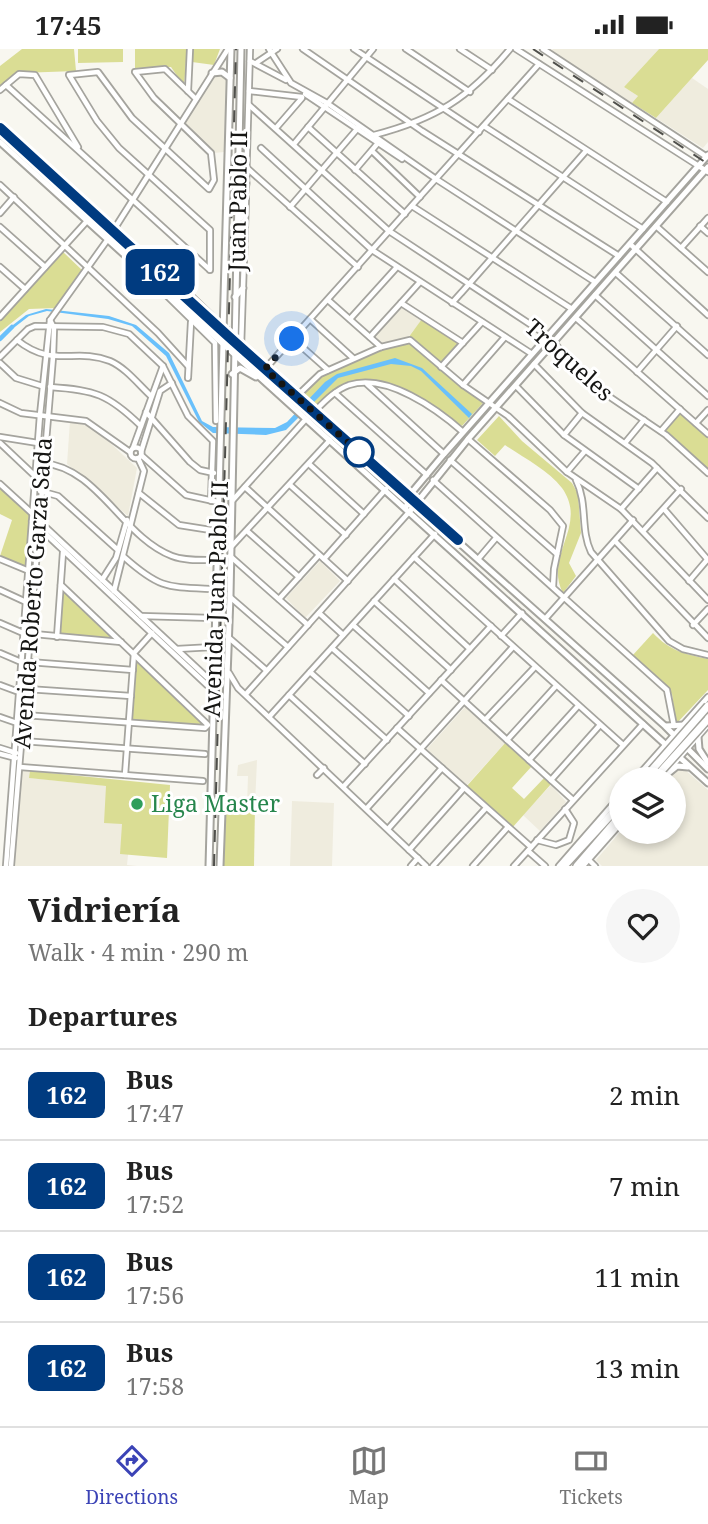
<!DOCTYPE html>
<meta charset="utf-8">
<style>
:root{--surface:#fff;--page:#f6f6f6;--text:#222;--muted:#767676;--line:#e0e0e0;--accent:#3b43b6}
body{margin:0;font-family:"Noto Serif",serif;background:var(--page);color:var(--text);height:100vh;display:flex;flex-direction:column;font-size:26px;white-space:nowrap}
*{box-sizing:border-box;margin:0}
p{font-size:23px;color:var(--muted)}
.icon{flex:none;width:38px;height:38px;fill:none;stroke:currentColor;stroke-width:2;stroke-linecap:round;stroke-linejoin:round}
.map{position:relative;height:817px;overflow:hidden}
.details{display:flex;flex-direction:column;background:var(--surface);flex:1}
.details>*{flex:none}
.badge{padding:0 14px;border-radius:10px;font-size:24px;line-height:46px}
.buttons{position:absolute;left:609px;top:718px;display:grid;gap:14px}
.buttons a{display:grid;place-items:center;width:77px;height:77px;border-radius:50%;background:var(--surface);box-shadow:0 4px 10px #0003;font-size:35px}
.you{position:absolute;width:35px;height:35px;margin:-18px;border:5px solid #fff;border-radius:50%;background:#1a73e8;box-shadow:0 0 0 10px #1a73e833}
.map>.badge{position:absolute;translate:-50% -50%;box-shadow:0 0 0 4px #fff}
h2{padding:0 28px;font-size:26px;line-height:63px}
.round{display:grid;place-items:center;flex:none;width:74px;height:74px;border-radius:37px;background:var(--page)}
.summary{display:flex;align-items:center;justify-content:space-between;height:119px;padding:0 28px}
h1{font-size:33px;font-weight:700;line-height:52px}
ul{padding:0;list-style:none}
li{display:flex;align-items:center;gap:21px;height:91px;padding:0 28px;border-top:2px solid var(--line)}
li div{flex:1}
li b{display:block;font-size:26px}
li em{font-style:normal}
li .badge{min-width:77px;font-weight:700;text-align:center}
.status{display:flex;justify-content:space-between;align-items:center;height:49px;padding:0 35px;background:var(--surface);direction:ltr}
.status svg{height:19px;fill:currentColor}
.tab-bar{display:flex;justify-content:space-around;align-items:center;height:98px;border-top:2px solid var(--line);background:var(--surface);font-size:19px;color:var(--muted)}
.tab-bar a{display:grid;justify-items:center;gap:4px}
.tab-bar .active{color:var(--accent)}
.map>svg:first-child{display:block}
</style>
<div class="status"><b>17:45</b><svg viewBox="0 0 49 12"><path d="M0 12V9h3v3zM5 12V6h3v6zM10 12V3h3v9zM15 12V0h3v12zM26 1h20v11H26zM47 4h2v5h-2z"/></svg></div>
<div class="map">
<svg width="708" height="817" viewBox="0 0 708 817">
<rect width="100%" height="100%" fill="#f8f7f0"/>
<g fill="#efecde">
<path d="M553 0H659L624 38 638 47 632 54 551 2Z"/>
<path d="M217 25 226 31 224 103 214 104 183 75Z"/>
<path d="M692 29 708 40V93L703 99 656 69Z"/>
<path d="M403 258 422 271 408 288 382 294 375 287Z"/>
<path d="M70 372 94 379 137 419 128 467 67 415Z"/>
<path d="M320 512 340 532 305 569 286 549Z"/>
<path d="M465 658 505 694 467 736 427 700Z"/>
<path d="M257 711 255 756H247L248 727H237L238 716Z"/>
<path d="M684 720 708 741V817H602L596 811 621 782H674V730H667L678 721Z"/>
<path d="M21 722H30V729L107 737 131 776 127 816 137 817H14Z"/>
<path d="M551 736 566 753 540 782 523 766Z"/>
<path d="M292 752 334 754 332 817H290Z"/>
</g>
<g fill="#dadd94">
<path d="M22 0H74L76 22 20 24 0 39V17Z"/>
<path d="M78 0H123V13L78 14Z"/>
<path d="M135 0H187L184 37 171 18 135 19Z"/>
<path d="M192 0H220L214 16 192 13Z"/>
<path d="M659 0H708V11L656 69 632 54 638 47 624 38Z"/>
<path d="M62 202 83 222 56 259 29 260 0 283V271Z"/>
<path d="M422 270 459 293 441 314 408 289Z"/>
<path d="M409 292 483 354 462 377C431 355 379 314 339 339 330 344 322 354 315 361L299 347C326 319 371 301 409 292Z"/>
<path d="M680 364 708 388V420L664 381Z"/>
<path d="M499 367 522 392 572 434 578 445 581 484 569 514 576 527 563 544C543 506 589 477 562 439 548 421 524 409 505 396L495 407 477 391Z"/>
<path d="M0 438 31 468 26 518 0 507 12 471 0 465Z"/>
<path d="M63 542 114 590 59 586Z"/>
<path d="M653 584C670 602 685 605 708 610V641L676 675 672 645 632 607Z"/>
<path d="M136 610 205 675V677L131 672Z"/>
<path d="M506 693 532 717 512 739 524 750 545 728 552 734 512 779 466 738Z"/>
<path d="M30 722 170 736 167 809 120 805 122 775 104 774 106 737 29 729Z"/>
<path d="M226 754 255 756 254 817H223Z"/>
</g>
<path fill="#69c0fb" d="M46 260 109 267 136 276 169 304 202 372 213 378 275 379 287 373 325 333 337 325 395 309 422 319 472 365 469 369 421 322 411 317 391 315 338 329 286 381 266 386 213 384 199 373 166 307 132 277 108 270 47 262 29 267 11 281 9 279 26 266Z"/>
<g fill="none" stroke-linecap="round" stroke-linejoin="round">
<path stroke="#69c0fb" stroke-width="4.5" d="M0 290 12 278"/>
<defs>
<g id="minor">
<path d="M269 0 291 34 327 54 436 130 595 233"/>
<path d="M303 0 422 82 619 207"/>
<path d="M354 0 479 83"/>
<path d="M406 0 470 43"/>
<path d="M460 0 492 21"/>
<path d="M516 0 708 123"/>
<path d="M543 0 707 108"/>
<path d="M250 12 286 31"/>
<path d="M256 14 277 0"/>
<path d="M6 36 209 220"/>
<path d="M0 41 19 25 35 26 78 98"/>
<path d="M188 42 190 0"/>
<path d="M249 42 302 48"/>
<path d="M305 45 402 110"/>
<path d="M196 50 165 20 135 23 154 49 211 104 214 131 209 140 132 69 98 23 69 26 97 72 119 99 210 181V221"/>
<path d="M508 50 667 153"/>
<path d="M249 56 389 182 548 287 579 322 604 344 666 386 708 424"/>
<path d="M484 77 643 180"/>
<path d="M308 78 405 165"/>
<path d="M276 79 302 49"/>
<path d="M374 86C436 70 469 49 510 0"/>
<path d="M294 95 373 0"/>
<path d="M261 99 372 201 532 305"/>
<path d="M372 102 420 148"/>
<path d="M247 119 358 218"/>
<path d="M355 121 378 94"/>
<path d="M0 136 158 284 188 317"/>
<path d="M246 137 250 0"/>
<path d="M412 157 572 260"/>
<path d="M290 158 358 79"/>
<path d="M0 164 14 148"/>
<path d="M656 177 708 223"/>
<path d="M700 177 708 184"/>
<path d="M0 178 45 218"/>
<path d="M630 195 708 266"/>
<path d="M681 199 708 169"/>
<path d="M0 218 25 240"/>
<path d="M161 224 175 231 211 266"/>
<path d="M616 224 708 306"/>
<path d="M161 241 215 294 216 372"/>
<path d="M462 243 586 102"/>
<path d="M595 246 708 347"/>
<path d="M328 251 381 298"/>
<path d="M401 254 463 294"/>
<path d="M452 254 461 244"/>
<path d="M0 268 87 172"/>
<path d="M576 269 708 385"/>
<path d="M310 270 353 309"/>
<path d="M350 270 397 218"/>
<path d="M370 288 420 233"/>
<path d="M293 290 328 321"/>
<path d="M17 291C53 320 75 298 110 312 126 319 138 335 151 347"/>
<path d="M241 299 246 149"/>
<path d="M0 308 28 280 35 277 103 278 129 285 163 317 188 367 213 392 211 452"/>
<path d="M0 314 16 329 42 337"/>
<path d="M534 315 582 364 652 414 708 469"/>
<path d="M441 318 482 273"/>
<path d="M265 320 539 15"/>
<path d="M637 323 677 277"/>
<path d="M188 329 191 273"/>
<path d="M367 335 444 405"/>
<path d="M463 336 505 288"/>
<path d="M516 337 564 386 639 440"/>
<path d="M50 338C95 341 108 345 141 377"/>
<path d="M335 344 427 426"/>
<path d="M296 348 320 325 381 298 410 291 463 336 508 367 567 423 621 460 708 551"/>
<path d="M0 354 21 364 86 372 130 403"/>
<path d="M146 363 190 413 200 421 214 424"/>
<path d="M314 363C324 353 335 341 349 336 387 324 437 360 463 383"/>
<path d="M696 374 708 361"/>
<path d="M661 382 680 360"/>
<path d="M564 386 582 364"/>
<path d="M0 388 38 394"/>
<path d="M468 390 550 461 563 477 554 520 553 538"/>
<path d="M0 394 35 427"/>
<path d="M625 394 644 371"/>
<circle cx="136" cy="404" r="5.5"/>
<path d="M133 399 163 317"/>
<path d="M141 403 160 342 172 334"/>
<path d="M141 406 186 446 218 453"/>
<path d="M450 411 557 505"/>
<path d="M42 414C98 418 122 488 172 507 185 512 201 511 215 511"/>
<path d="M309 415 364 465"/>
<path d="M567 423 585 402"/>
<path d="M433 431 667 641 674 677"/>
<path d="M576 431C588 455 580 480 591 503L669 592 683 600 708 606"/>
<path d="M0 435 34 466"/>
<path d="M290 436 346 486"/>
<path d="M245 438 348 532"/>
<path d="M40 442 58 447 118 501"/>
<path d="M139 444 179 476 217 482"/>
<path d="M232 452 306 370"/>
<path d="M621 460 657 419"/>
<path d="M664 460 708 511"/>
<path d="M32 472 207 636"/>
<path d="M40 473 213 634"/>
<path d="M644 481 681 440"/>
<path d="M247 482 299 528"/>
<path d="M615 492 708 589"/>
<path d="M231 498 330 391"/>
<path d="M230 507 308 576"/>
<path d="M124 508C160 540 167 538 214 540"/>
<path d="M414 508 623 696"/>
<path d="M479 509 496 489"/>
<path d="M0 510 29 522"/>
<path d="M324 510 386 440"/>
<path d="M394 530 470 600"/>
<path d="M102 531 116 509 127 471"/>
<path d="M689 532 707 511"/>
<path d="M0 541 26 553"/>
<path d="M114 542 144 422 138 409"/>
<path d="M230 548 288 598"/>
<path d="M279 550 319 506"/>
<path d="M374 552 451 621"/>
<path d="M319 564 343 586"/>
<path d="M141 567 213 569"/>
<path d="M545 570 633 471"/>
<path d="M0 574 23 584 121 593"/>
<path d="M353 576 429 644"/>
<path d="M693 576 708 560"/>
<path d="M501 587 522 564"/>
<path d="M57 588 63 503"/>
<path d="M228 588 266 621"/>
<path d="M332 599 409 667"/>
<path d="M177 600 213 598"/>
<path d="M0 604 21 613"/>
<path d="M29 613 133 621"/>
<path d="M310 623 387 691"/>
<path d="M229 624 238 639 426 817"/>
<path d="M441 631 573 751"/>
<path d="M0 636 16 642 27 640 131 647"/>
<path d="M246 645 410 462"/>
<path d="M289 646 365 715"/>
<path d="M24 666 205 679 208 676 61 536"/>
<path d="M0 668 17 674"/>
<path d="M269 668 435 485"/>
<path d="M485 671 535 618"/>
<path d="M397 679 531 798"/>
<path d="M507 691 556 637"/>
<path d="M22 692 205 705"/>
<path d="M0 699 16 704"/>
<path d="M0 705 16 709"/>
<path d="M529 711 578 657"/>
<path d="M20 718 203 732"/>
<path d="M667 723 708 676"/>
<path d="M125 726 134 604 152 584"/>
<path d="M317 726 324 719"/>
<path d="M635 730 708 648"/>
<path d="M551 731 600 676"/>
<path d="M344 737 491 577"/>
<path d="M367 759 513 598"/>
<path d="M388 780 442 719"/>
<path d="M537 791 556 796 569 791 574 774 565 760"/>
<path d="M409 801 464 739"/>
<path d="M528 802 545 817"/>
<path d="M589 811 595 817"/>
<path d="M6 817 40 366 50 271 108 190 228 0"/>
<path d="M11 817 53 308 54 279 50 271"/>
<path d="M411 817 418 809"/>
<path d="M433 817 486 759"/>
<path d="M473 817 508 778"/>
<path d="M514 817 643 675"/>
<path d="M559 817 621 746"/>
<path d="M583 817 621 774"/>
</g>
<g id="major">
<path d="M212 24 222 23 230 29"/>
<path d="M0 79 227 287 665 677 708 720"/>
<path d="M0 93 708 734"/>
<path d="M241 169 246 134"/>
<path d="M235 248 243 239"/>
<path d="M223 284 231 0"/>
<path d="M232 325 240 319 256 328"/>
<path d="M406 458 413 442 444 405 708 106"/>
<path d="M410 462 468 390 708 118"/>
<path d="M666 677 684 676"/>
<path d="M698 688 699 700 708 714"/>
<path d="M661 730 677 717 688 718"/>
<path d="M209 817 223 294"/>
<path d="M220 817 230 547 241 0"/>
</g>
<g id="highway">
<path d="M564 817 621 755"/>
<path d="M577 817 621 766"/>
</g>
</defs>
<use href="#minor" stroke="#a5a49e" stroke-width="8"/>
<use href="#major" stroke="#a5a49e" stroke-width="9"/>
<use href="#highway" stroke="#a5a49e" stroke-width="10"/>
<use href="#minor" stroke="#fff" stroke-width="4.5"/>
<use href="#major" stroke="#fff" stroke-width="5"/>
<use href="#highway" stroke="#fff" stroke-width="7"/>
<g stroke="#4f4f4b" stroke-width="2" stroke-dasharray="12 12" stroke-linecap="butt">
<path d="M533 0 708 115"/>
<path d="M214 817 236 0"/>
</g>
<defs>
<g id="highway-bridge">
<path d="M644 730 708 657"/>
<path d="M654 730 708 670"/>
</g>
</defs>
<use href="#highway-bridge" stroke="#a5a49e" stroke-width="10" stroke-linecap="butt"/>
<use href="#highway-bridge" stroke="#fff" stroke-width="7"/>
</g>
<g fill="none" stroke-linecap="round" stroke-linejoin="round">
<defs>
<path id="line" d="M0 79 228 287 458 491"/>
</defs>
<use href="#line" stroke="#fff" stroke-width="16"/>
<use href="#line" stroke="#003b80" stroke-width="10"/>
<path stroke="#151513" stroke-width="7" stroke-dasharray="0 12.6" d="M292 290 265 320 359 403"/>
</g>
<circle fill="#fff" stroke="#003b80" stroke-width="3.5" cx="359" cy="403" r="14"/>
<circle fill="#2e9e5b" stroke="#fff" stroke-width="2.5" cx="137" cy="755" r="7"/>
<g text-anchor="middle" stroke-width="6" stroke-linejoin="round" paint-order="stroke">
<g font-size="23" fill="#151513" stroke="#fff">
<text transform="translate(238 152) rotate(-89)" y="8">Juan Pablo II</text>
<text transform="translate(569 311) rotate(42)" y="8">Troqueles</text>
<text transform="translate(33 544) rotate(-86)" y="8">Avenida Roberto Garza Sada</text>
<text transform="translate(216 550) rotate(-88)" y="8">Avenida Juan Pablo II</text>
</g>
<g font-size="23" fill="#27864d" stroke="#fff" text-anchor="start">
<text x="151" y="763">Liga Master</text>
</g>
</g>
</svg>
<div class="buttons">
<a><svg class="icon" aria-label="layers" viewBox="0 0 24 24"><path d="M12 4l9 5-9 5-9-5zM3 14l9 5 9-5"/></svg></a>
</div>
<div class="you" style="left:292px;top:290px"></div>
<b class="badge" style="left:160px;top:223px;background:#003b80;color:#fff">162</b>
</div>
<section class="details">
<div class="summary"><div><h1>Vidriería</h1><p>Walk · 4 min · 290 m</p></div><a class="round"><svg class="icon" aria-label="heart" viewBox="0 0 24 24"><path d="M12 20l-8-8c-3-5 5-10 8-4 3-6 11-1 8 4z"/></svg></a></div>
<h2>Departures</h2>
<ul>
<li><span class="badge" style="background:#003b80;color:#fff">162</span><div><b>Bus</b><p>17:47</p></div><em>2 min</em></li>
<li><span class="badge" style="background:#003b80;color:#fff">162</span><div><b>Bus</b><p>17:52</p></div><em>7 min</em></li>
<li><span class="badge" style="background:#003b80;color:#fff">162</span><div><b>Bus</b><p>17:56</p></div><em>11 min</em></li>
<li><span class="badge" style="background:#003b80;color:#fff">162</span><div><b>Bus</b><p>17:58</p></div><em>13 min</em></li>
</ul>
</section>
<nav class="tab-bar">
<a class="active"><svg class="icon" aria-label="directions" viewBox="0 0 24 24"><path d="M12 3l9 9-9 9-9-9zM9 14v-3h6M13 9l2 2-2 2"/></svg>Directions</a>
<a><svg class="icon" aria-label="map" viewBox="0 0 24 24"><path d="M3 6l6-2 6 2 6-2v14l-6 2-6-2-6 2zM9 4v14M15 6v14"/></svg>Map</a>
<a><svg class="icon" aria-label="tickets" viewBox="0 0 24 24"><path d="M3 7h18v10H3zM15 7v10"/></svg>Tickets</a>
</nav>
